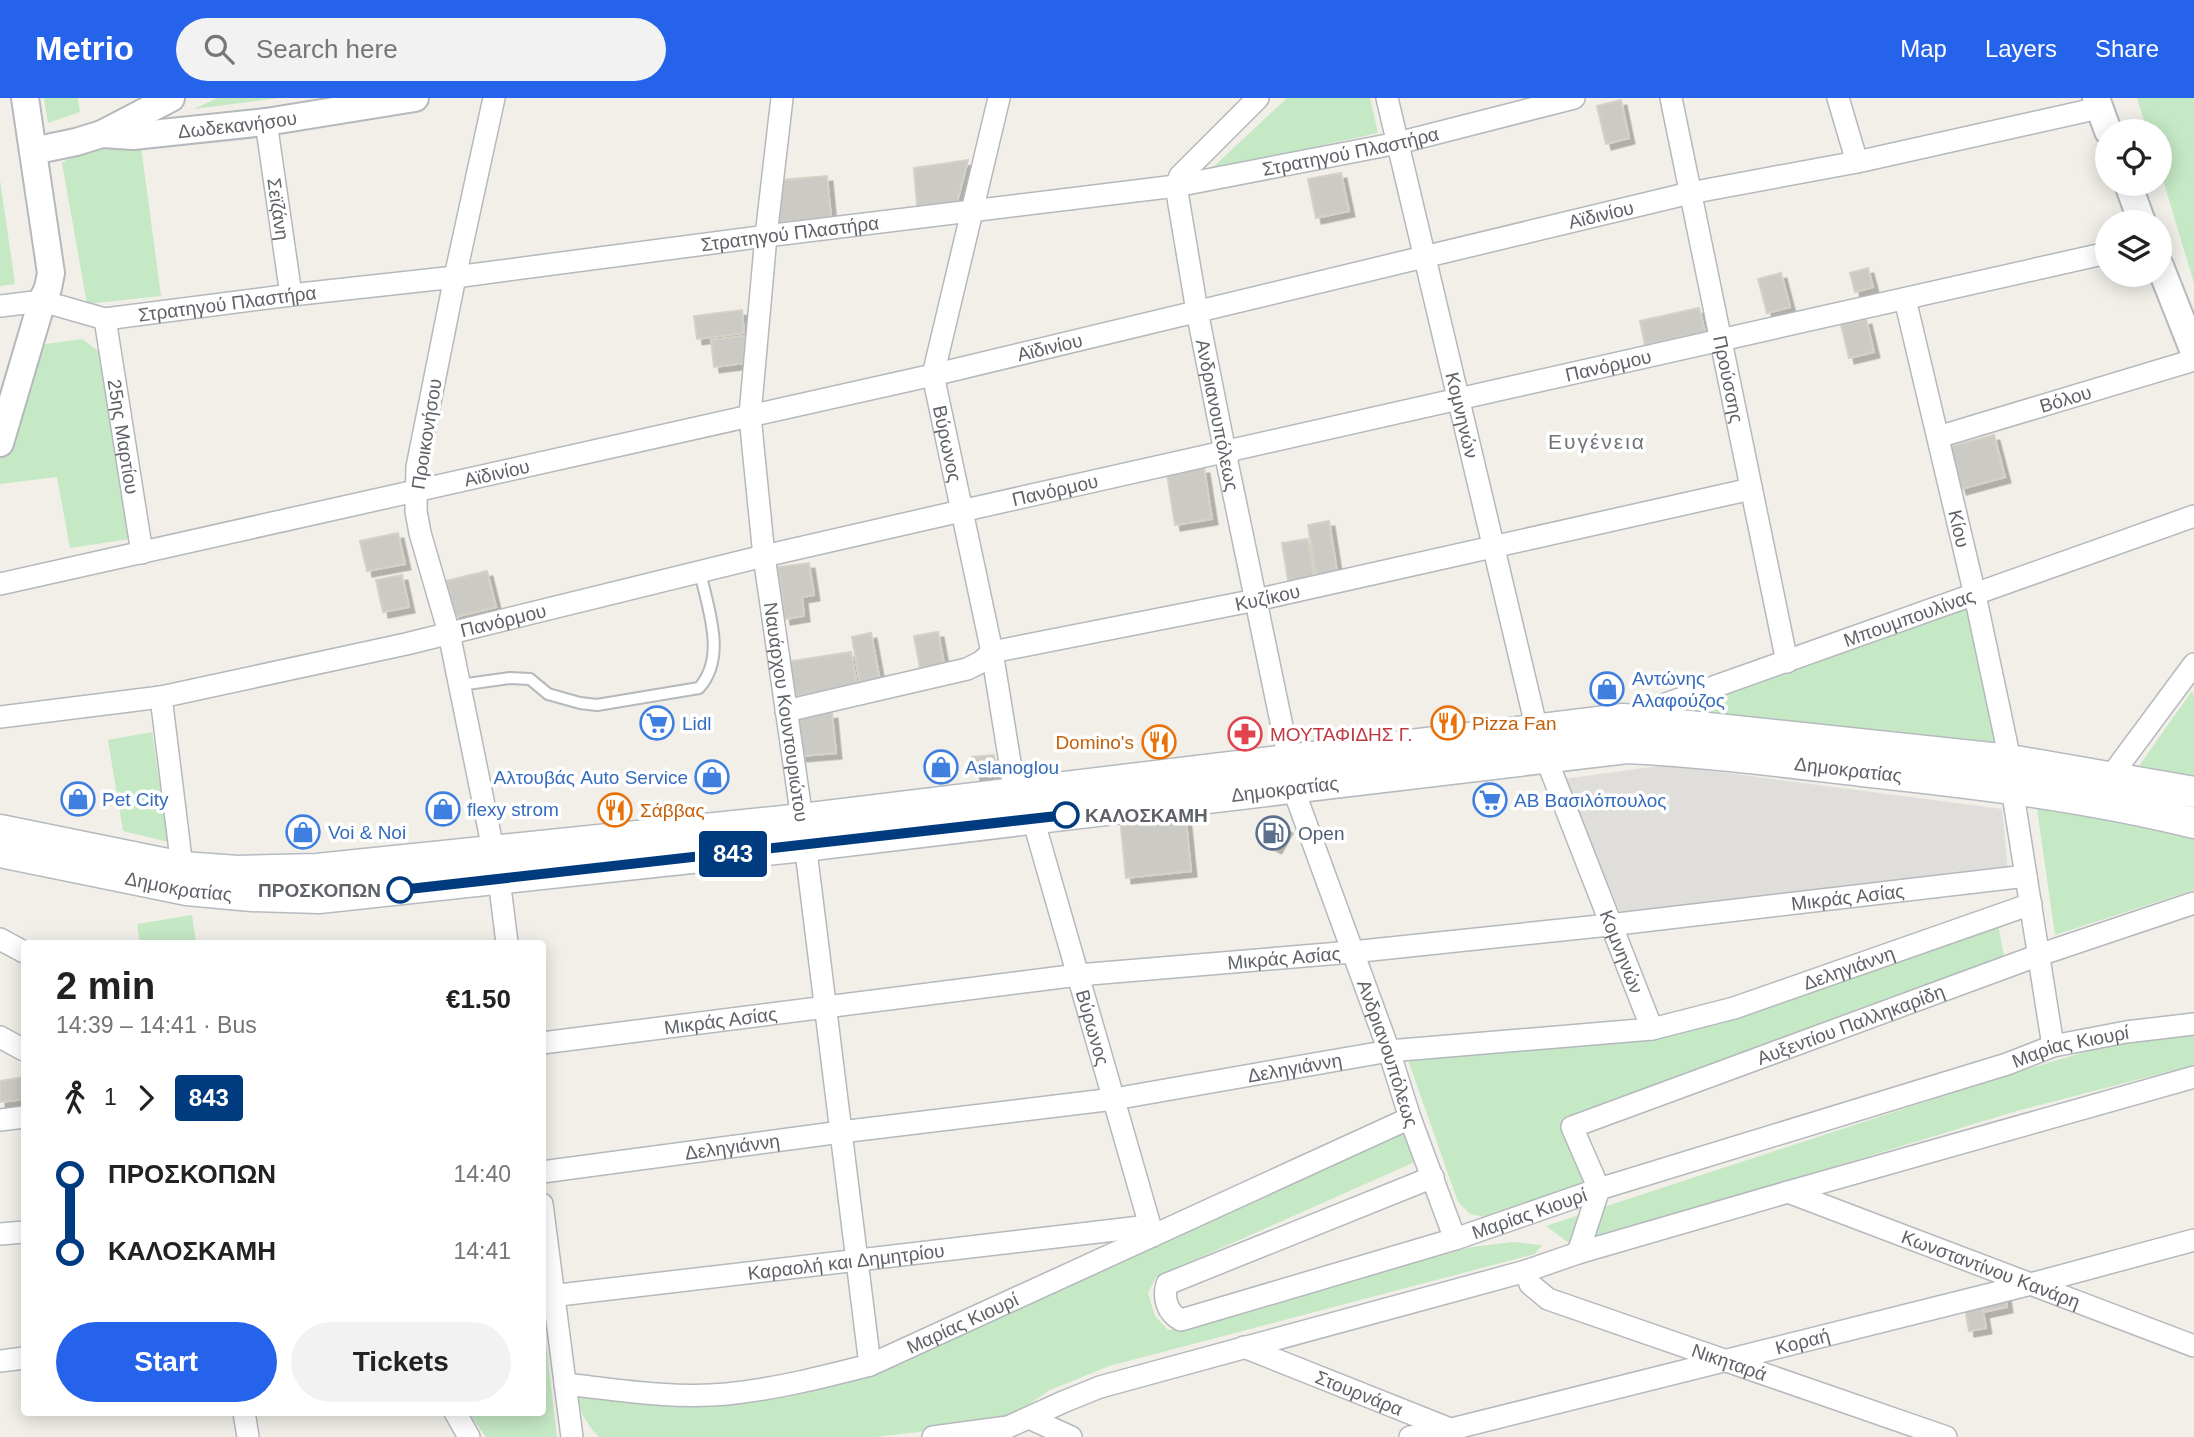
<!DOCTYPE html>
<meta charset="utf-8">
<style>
:root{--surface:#fff;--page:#f2f2f2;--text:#222;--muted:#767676;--accent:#2563eb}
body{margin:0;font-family:Arial,sans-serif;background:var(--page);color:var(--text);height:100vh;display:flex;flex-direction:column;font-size:26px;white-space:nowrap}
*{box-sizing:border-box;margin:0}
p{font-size:23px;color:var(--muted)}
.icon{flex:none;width:38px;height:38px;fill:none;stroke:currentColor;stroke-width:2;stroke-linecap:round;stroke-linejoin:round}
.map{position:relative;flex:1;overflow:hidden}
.panel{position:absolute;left:21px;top:842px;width:525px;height:476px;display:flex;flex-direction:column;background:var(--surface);border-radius:7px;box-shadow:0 4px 18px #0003}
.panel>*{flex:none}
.badge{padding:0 14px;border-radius:5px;font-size:24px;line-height:46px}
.fabs{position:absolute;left:2095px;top:21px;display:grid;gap:14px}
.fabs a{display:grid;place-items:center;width:77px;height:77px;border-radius:50%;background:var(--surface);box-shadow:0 4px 18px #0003;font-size:35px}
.map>.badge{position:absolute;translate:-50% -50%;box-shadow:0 0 0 4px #fff}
.legs{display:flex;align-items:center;gap:10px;height:77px;padding:0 35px;font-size:23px}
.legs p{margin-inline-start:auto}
.headline{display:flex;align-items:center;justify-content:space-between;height:119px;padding:0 35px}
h1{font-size:38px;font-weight:700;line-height:52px}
.primary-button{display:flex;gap:14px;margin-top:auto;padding:14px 35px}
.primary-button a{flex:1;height:80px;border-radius:42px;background:var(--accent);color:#fff;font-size:28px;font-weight:700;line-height:80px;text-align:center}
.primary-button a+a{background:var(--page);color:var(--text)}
ul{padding:0 35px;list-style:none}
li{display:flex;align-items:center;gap:24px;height:77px;font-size:26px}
li i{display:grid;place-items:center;width:10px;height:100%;margin:0 9px;background:currentColor}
li i::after{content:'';width:18px;height:18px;margin:-9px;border:5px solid;border-radius:50%;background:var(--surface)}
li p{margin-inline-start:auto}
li:first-child i{background:linear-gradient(#0000 50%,currentColor 0)}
li:last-child i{background:linear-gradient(currentColor 50%,#0000 0)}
header{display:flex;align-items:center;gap:42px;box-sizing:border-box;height:98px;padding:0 35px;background:var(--accent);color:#fff}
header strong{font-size:33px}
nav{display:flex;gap:38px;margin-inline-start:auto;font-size:24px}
.search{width:490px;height:63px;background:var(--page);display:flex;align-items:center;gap:18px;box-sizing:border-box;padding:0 24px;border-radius:38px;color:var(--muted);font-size:26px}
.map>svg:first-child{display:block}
</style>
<header>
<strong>Metrio</strong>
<div class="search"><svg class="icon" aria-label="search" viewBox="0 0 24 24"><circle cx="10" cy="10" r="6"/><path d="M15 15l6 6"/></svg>Search here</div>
<nav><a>Map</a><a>Layers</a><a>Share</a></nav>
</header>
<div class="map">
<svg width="2194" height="1339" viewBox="0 0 2194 1339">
<defs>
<filter id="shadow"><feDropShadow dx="5.5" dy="5.5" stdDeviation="0" flood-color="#0004"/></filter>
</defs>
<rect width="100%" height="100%" fill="#f1efe8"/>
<path fill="#e0deda" d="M1666 667 2002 711 2008 773 1620 814 1563 681Z"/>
<g fill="#c5e8c5">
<path d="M44 0H78L80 14 48 25Z"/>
<path d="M217 0H279L194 11Z"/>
<path d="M1287 0H1370L1378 35 1210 72Z"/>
<path d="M2137 0H2194V185L2160 72V33H2147Z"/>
<path d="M141 49 161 198 87 206 62 65 79 53Z"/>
<path d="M0 82 15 186 0 188Z"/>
<path d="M82 241 101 255 130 441 70 450 57 379 0 386V344L32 248Z"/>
<path d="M1973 503 2000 634 1995 644 1712 616 1713 599Z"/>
<path d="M2192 593 2194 598V678L2139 668Z"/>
<path d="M152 634 168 744 123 733 108 642Z"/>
<path d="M2037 711 2170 731 2194 737V792L2055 837Z"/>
<path d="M192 817 196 845H140L137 826Z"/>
<path d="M1997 821 2005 863 1561 1026 1589 1084 1490 1120 1470 1116 1458 1104 1407 959 1653 939Z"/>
<path d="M2194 935V967L2020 1012 1573 1148 1546 1128 2010 976 2099 950Z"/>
<path d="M1405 1027 1417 1063 1156 1179 1148 1195 1155 1218 1168 1232 1190 1229 1471 1149 1513 1144 1542 1147 1535 1156 1109 1268 1050 1292 1015 1316 935 1332 875 1339H599C586 1327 576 1306 574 1289L662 1298 846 1277Z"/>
<path d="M543 1219 557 1339H486L468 1314H542Z"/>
</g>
<g fill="#cccac5" stroke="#d6d1c6" stroke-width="2" filter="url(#shadow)">
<path d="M1621 2 1629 40 1606 46 1597 8Z"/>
<path d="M968 62 957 104 917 108 914 70Z"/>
<path d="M1341 75 1349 113 1316 120 1308 81Z"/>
<path d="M827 78 831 119 776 125 781 82Z"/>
<path d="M1868 170 1873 189 1855 194 1850 175Z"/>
<path d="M1781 175 1790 209 1767 215 1758 181Z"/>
<path d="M1699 210 1705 234 1645 247 1640 223Z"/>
<path d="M742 212 744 235 697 241 694 218Z"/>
<path d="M1866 221 1874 254 1849 260 1841 227Z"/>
<path d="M744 238 747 265 714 269 711 242Z"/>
<path d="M1994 337 2005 379 1961 391 1949 349Z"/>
<path d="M1204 370 1212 421 1175 427 1167 376Z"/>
<path d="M1329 423 1338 480 1317 483 1308 427Z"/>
<path d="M398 435 405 466 367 473 360 443Z"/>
<path d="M1308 441 1315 483 1289 488 1282 445Z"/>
<path d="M809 465 814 497 802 499 804 518 785 521 778 469Z"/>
<path d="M487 473 496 509 455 519 446 483Z"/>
<path d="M402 477 409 509 383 514 376 482Z"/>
<path d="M938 534 944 566 920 570 914 538Z"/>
<path d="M871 535 880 583 860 586 852 539Z"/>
<path d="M851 554 857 588 792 598 786 564Z"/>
<path d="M832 615 836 655 801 658 797 618Z"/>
<path d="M994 657 996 676 975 678 972 659Z"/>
<path d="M1185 713 1191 773 1126 780 1120 720Z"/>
<path d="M1270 721 1287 730 1276 750 1259 741Z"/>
<path d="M24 979V1001L0 1004V983Z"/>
<path d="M2005 1196 2007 1209 1983 1214 1981 1201Z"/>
<path d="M1981 1202 1986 1230 1969 1233 1964 1205Z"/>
</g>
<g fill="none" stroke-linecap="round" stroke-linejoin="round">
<defs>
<path id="service" d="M460 587 510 580 530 581 548 596 580 605 597 607 699 590C727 559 708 511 700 474"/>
<g id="minor">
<path d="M494 0 455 179 417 369 416 413 420 435 449 535 499 781 507 845"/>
<path id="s1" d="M782 0 766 138 750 317 753 349 764 458 802 721 870 1267"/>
<path id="s2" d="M999 0 933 277 992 554 1015 695"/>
<path id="s3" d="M1258 0 1180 78 1176 88 1197 213 1225 354 1289 662"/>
<path id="s4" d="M1387 0 1537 632"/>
<path id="s5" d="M1671 0 1787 564"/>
<path d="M1838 0 1857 64"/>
<path id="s6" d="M266 24 291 197"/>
<path id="s7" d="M1905 201 1975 497 2010 662"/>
<path id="s8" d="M0 208 42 203 105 221 291 197 455 179 766 138 1176 88 1398 45 1574 0"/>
<path id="s9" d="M105 221 142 455"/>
<path id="s10" d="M1938 339 2194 262"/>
<path id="s11" d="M0 486 933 277 1690 95 1857 64 2099 10"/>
<path d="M161 599 182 769"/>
<path id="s12" d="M786 613 967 571 981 564 992 554 1256 502 1751 391"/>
<path id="s13" d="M1632 618 2194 418"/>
<path id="s14" d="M0 619 161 599 406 546 764 458 961 413 2107 155"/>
<path id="s15" d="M1546 660 1652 931"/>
<path d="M2111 678 2194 566"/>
<path id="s16" d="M1293 690 1389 953 1410 1020 1455 1141"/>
<path d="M2012 690 2053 948"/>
<path id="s17" d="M1033 721 1153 1138"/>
<path d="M0 841 24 854"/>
<path d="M0 939 24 952"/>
<path id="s18" d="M542 945 1078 877 1352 854 1609 827 2026 778"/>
<path d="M0 1022 24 1019"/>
<path id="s19" d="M542 1074 841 1034 1114 1001 1389 953 1652 931 1734 910 2031 806"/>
<path id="s20" d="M1433 1079 1167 1186C1163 1200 1167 1215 1181 1222L1455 1141 1599 1091 2007 966 2053 948 2126 934 2194 926"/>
<path id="s21" d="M1788 1094 2194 1248"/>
<path d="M542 1106 572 1339"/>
<path d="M0 1136 24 1134"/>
<path id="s22" d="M1578 1155 1599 1091 1572 1029 2039 857 2194 805"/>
<path id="s23" d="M1526 1173 1530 1186 1548 1201 1946 1339"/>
<path id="s24" d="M542 1199 1149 1128"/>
<path id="s25" d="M1244 1249 1450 1331"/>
<path d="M0 1263 24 1260"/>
<path id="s26" d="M565 1286C619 1292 673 1301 727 1296 776 1291 823 1279 870 1267L1410 1020"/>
<path d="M244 1314 248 1339"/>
<path d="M455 1314 469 1339"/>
<path d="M1029 1320 1071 1339"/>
<path d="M933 1339 1008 1329 1063 1304 1100 1289 1526 1173 1578 1155 1788 1094 2194 979"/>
<path id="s27" d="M1410 1339 1452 1331 2031 1186 2194 1142"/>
</g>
<g id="tertiary">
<path d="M2096 0 2108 33"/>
<path id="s28" d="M102 36 133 38 266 24 415 0"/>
<path d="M33 53 76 44 102 36 171 0"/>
<path d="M2128 86 2142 124"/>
<path d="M2160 168 2194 254"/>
<path d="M0 345 42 203 48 190 51 175 25 0"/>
</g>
<g id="secondary">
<path d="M0 732 182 769 238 773 317 771 802 721 1623 621 2010 662 2194 694"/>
<path id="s29" d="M0 754 187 792 252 798 319 800 804 748 1627 650C1706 654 1784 664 1862 673 1973 685 2085 698 2194 725"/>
</g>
</defs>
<use href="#service" stroke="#b5b8bc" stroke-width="14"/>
<use href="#minor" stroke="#b5b8bc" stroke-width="24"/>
<use href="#tertiary" stroke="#b5b8bc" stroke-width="30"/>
<use href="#secondary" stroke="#b6babf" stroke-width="33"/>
<use href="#service" stroke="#fff" stroke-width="10"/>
<use href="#minor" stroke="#fff" stroke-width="21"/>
<use href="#tertiary" stroke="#fff" stroke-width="26"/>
<use href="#secondary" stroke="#fff" stroke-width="30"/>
</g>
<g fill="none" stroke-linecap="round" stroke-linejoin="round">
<defs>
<path id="line-1" d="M400 792 1066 717"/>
</defs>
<use href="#line-1" stroke="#fff" stroke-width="16"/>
<use href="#line-1" stroke="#003b80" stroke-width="10"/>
</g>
<defs>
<symbol id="shop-ring" viewBox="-11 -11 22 22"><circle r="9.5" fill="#fff" stroke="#3f7fe0" stroke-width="1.5"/><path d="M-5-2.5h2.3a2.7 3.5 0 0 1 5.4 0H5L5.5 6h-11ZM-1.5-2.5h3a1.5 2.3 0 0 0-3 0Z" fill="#3f7fe0"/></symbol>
<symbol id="supermarket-ring" viewBox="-11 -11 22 22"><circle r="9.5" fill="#fff" stroke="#3f7fe0" stroke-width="1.5"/><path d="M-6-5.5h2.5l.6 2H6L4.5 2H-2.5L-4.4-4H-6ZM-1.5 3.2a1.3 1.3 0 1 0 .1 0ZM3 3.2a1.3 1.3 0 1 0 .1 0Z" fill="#3f7fe0"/></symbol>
<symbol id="restaurant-ring" viewBox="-11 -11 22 22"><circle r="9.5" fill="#fff" stroke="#e8710a" stroke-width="1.5"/><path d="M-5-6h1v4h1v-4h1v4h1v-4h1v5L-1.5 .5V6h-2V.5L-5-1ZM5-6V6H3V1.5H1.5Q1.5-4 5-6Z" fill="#e8710a"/></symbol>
<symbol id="pharmacy-ring" viewBox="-11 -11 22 22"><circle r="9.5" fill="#fff" stroke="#e0444e" stroke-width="1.5"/><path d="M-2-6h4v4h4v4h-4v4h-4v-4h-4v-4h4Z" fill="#e0444e"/></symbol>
<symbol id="fuel-ring" viewBox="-11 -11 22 22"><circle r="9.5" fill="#fff" stroke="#5c6f8a" stroke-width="1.5"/><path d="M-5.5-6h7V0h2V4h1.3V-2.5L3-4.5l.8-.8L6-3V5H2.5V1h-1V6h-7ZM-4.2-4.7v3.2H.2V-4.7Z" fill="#5c6f8a"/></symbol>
</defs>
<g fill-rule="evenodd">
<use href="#shop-ring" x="1588" y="572" width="38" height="38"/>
<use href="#supermarket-ring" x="638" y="606" width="38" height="38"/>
<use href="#restaurant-ring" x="1429" y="606" width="38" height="38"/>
<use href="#pharmacy-ring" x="1226" y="617" width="38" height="38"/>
<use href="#restaurant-ring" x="1140" y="625" width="38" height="38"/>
<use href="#shop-ring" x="922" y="650" width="38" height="38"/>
<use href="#shop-ring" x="693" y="660" width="38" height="38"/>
<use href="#shop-ring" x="59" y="682" width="38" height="38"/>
<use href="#supermarket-ring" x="1471" y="683" width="38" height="38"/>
<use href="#shop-ring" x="424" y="692" width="38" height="38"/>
<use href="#restaurant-ring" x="596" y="693" width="38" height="38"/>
<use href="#shop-ring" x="284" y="715" width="38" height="38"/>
<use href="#fuel-ring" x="1254" y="716" width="38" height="38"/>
</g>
<g fill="#fff" stroke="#003b80" stroke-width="3.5">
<circle cx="1066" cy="717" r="12"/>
<circle cx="400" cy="792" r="12"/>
</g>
<g text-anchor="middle" stroke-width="7" stroke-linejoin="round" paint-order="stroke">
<g font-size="19" fill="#5f6368" stroke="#fff">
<text dy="7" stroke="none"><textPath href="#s28" startOffset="136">Δωδεκανήσου</textPath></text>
<text dy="7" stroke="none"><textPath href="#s8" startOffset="1365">Στρατηγού Πλαστήρα</textPath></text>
<text dy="7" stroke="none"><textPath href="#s6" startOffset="88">Σεϊζάνη</textPath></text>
<text dy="7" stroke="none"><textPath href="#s11" startOffset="1643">Αϊδινίου</textPath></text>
<text dy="7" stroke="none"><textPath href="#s8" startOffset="798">Στρατηγού Πλαστήρα</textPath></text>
<text dy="7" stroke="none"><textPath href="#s8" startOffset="231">Στρατηγού Πλαστήρα</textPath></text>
<text dy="7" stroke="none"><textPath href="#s11" startOffset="1076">Αϊδινίου</textPath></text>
<text dy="7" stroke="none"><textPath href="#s14" startOffset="1647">Πανόρμου</textPath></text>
<text dy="7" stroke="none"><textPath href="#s5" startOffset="287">Προύσσης</textPath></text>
<text dy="7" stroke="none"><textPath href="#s10" startOffset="133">Βόλου</textPath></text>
<text dy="7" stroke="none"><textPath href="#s3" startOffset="354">Ανδριανουπόλεως</textPath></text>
<text dy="7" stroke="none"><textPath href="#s4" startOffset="326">Κομνηνών</textPath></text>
<text transform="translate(426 336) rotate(-81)" y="7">Προικονήσου</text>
<text dy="7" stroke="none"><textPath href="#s9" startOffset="119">25ης Μαρτίου</textPath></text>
<text dy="7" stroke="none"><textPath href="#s2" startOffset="355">Βύρωνος</textPath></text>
<text dy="7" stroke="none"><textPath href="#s11" startOffset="509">Αϊδινίου</textPath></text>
<text dy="7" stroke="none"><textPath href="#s14" startOffset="1080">Πανόρμου</textPath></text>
<text dy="7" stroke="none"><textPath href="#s7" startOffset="236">Κίου</textPath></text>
<text dy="7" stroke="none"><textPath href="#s12" startOffset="497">Κυζίκου</textPath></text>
<text dy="7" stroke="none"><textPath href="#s13" startOffset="294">Μπουμπουλίνας</textPath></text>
<text dy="7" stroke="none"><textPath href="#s14" startOffset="513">Πανόρμου</textPath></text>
<text dy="7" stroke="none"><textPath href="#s1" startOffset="618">Ναυάρχου Κουντουριώτου</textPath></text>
<text dy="7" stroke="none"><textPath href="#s29" startOffset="1862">Δημοκρατίας</textPath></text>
<text dy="7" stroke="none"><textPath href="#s29" startOffset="1295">Δημοκρατίας</textPath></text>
<text dy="7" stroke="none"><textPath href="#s29" startOffset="182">Δημοκρατίας</textPath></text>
<text dy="7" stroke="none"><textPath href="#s18" startOffset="1314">Μικράς Ασίας</textPath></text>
<text dy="7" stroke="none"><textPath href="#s15" startOffset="208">Κομνηνών</textPath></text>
<text dy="7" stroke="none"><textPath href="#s18" startOffset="747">Μικράς Ασίας</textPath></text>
<text dy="7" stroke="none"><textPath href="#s19" startOffset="1326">Δεληγιάννη</textPath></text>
<text dy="7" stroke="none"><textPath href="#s18" startOffset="180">Μικράς Ασίας</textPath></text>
<text dy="7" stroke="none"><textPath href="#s22" startOffset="432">Αυξεντίου Παλληκαρίδη</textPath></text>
<text dy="7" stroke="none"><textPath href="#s17" startOffset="217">Βύρωνος</textPath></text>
<text dy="7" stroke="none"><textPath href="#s20" startOffset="1260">Μαρίας Κιουρί</textPath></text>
<text dy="7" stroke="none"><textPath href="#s16" startOffset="282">Ανδριανουπόλεως</textPath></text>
<text dy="7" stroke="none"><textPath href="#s19" startOffset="760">Δεληγιάννη</textPath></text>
<text dy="7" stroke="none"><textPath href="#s19" startOffset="192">Δεληγιάννη</textPath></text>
<text dy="7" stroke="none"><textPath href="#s20" startOffset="693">Μαρίας Κιουρί</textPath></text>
<text dy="7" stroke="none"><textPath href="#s24" startOffset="306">Καραολή και Δημητρίου</textPath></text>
<text dy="7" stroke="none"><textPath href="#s21" startOffset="217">Κωνσταντίνου Κανάρη</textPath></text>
<text dy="7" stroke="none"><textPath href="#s26" startOffset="410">Μαρίας Κιουρί</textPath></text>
<text dy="7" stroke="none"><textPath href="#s27" startOffset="404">Κοραή</textPath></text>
<text dy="7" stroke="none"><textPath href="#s23" startOffset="229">Νικηταρά</textPath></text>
<text dy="7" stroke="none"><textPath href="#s25" startOffset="124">Στουρνάρα</textPath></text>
</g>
<g font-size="19" fill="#366cbe" stroke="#fff" text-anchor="start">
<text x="1632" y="587">Αντώνης<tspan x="1632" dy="22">Αλαφούζος</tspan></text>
<text x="682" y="632">Lidl</text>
<text x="965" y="676">Aslanoglou</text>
<text x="688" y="686" text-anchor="end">Αλτουβάς Auto Service</text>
<text x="102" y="708">Pet City</text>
<text x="1514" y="709">ΑΒ Βασιλόπουλος</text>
<text x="467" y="718">flexy strom</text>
<text x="328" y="741">Voi &amp; Noi</text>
</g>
<g font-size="19" fill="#c56008" stroke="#fff" text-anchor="start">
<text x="1472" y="632">Pizza Fan</text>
<text x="1134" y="651" text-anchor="end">Domino's</text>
<text x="640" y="719">Σάββας</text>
</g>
<g font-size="19" fill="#be3a42" stroke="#fff" text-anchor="start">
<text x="1270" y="643">ΜΟΥΤΑΦΙΔΗΣ Γ.</text>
</g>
<g font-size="19" font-weight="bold" fill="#5f6368" stroke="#fff" text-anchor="start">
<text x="1085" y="724">ΚΑΛΟΣΚΑΜΗ</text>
<text x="381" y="799" text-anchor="end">ΠΡΟΣΚΟΠΩΝ</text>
</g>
<g font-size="19" fill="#4e5e75" stroke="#fff" text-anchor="start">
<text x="1298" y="742">Open</text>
</g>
<g font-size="21" letter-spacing="2" fill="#70757a" stroke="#fff">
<text x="1597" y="351">Ευγένεια</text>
</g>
</g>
</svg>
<div class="fabs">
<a><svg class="icon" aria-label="locate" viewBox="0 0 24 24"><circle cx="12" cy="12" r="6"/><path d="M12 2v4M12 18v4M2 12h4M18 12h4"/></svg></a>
<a><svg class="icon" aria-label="layers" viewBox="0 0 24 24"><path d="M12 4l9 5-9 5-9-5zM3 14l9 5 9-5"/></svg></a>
</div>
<b class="badge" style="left:733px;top:756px;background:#003b80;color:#fff">843</b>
<section class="panel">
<div class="headline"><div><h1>2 min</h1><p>14:39 – 14:41 · Bus</p></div><b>€1.50</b></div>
<div class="legs"><svg class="icon" aria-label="walk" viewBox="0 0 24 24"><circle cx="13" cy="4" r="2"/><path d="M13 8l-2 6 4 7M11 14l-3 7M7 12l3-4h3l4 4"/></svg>1<svg class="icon" aria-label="forward" viewBox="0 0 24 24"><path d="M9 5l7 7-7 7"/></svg><b class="badge" style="background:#003b80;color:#fff">843</b></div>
<ul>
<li><i style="color:#003b80"></i><b>ΠΡΟΣΚΟΠΩΝ</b><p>14:40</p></li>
<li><i style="color:#003b80"></i><b>ΚΑΛΟΣΚΑΜΗ</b><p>14:41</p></li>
</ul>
<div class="primary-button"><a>Start</a><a>Tickets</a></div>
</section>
</div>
